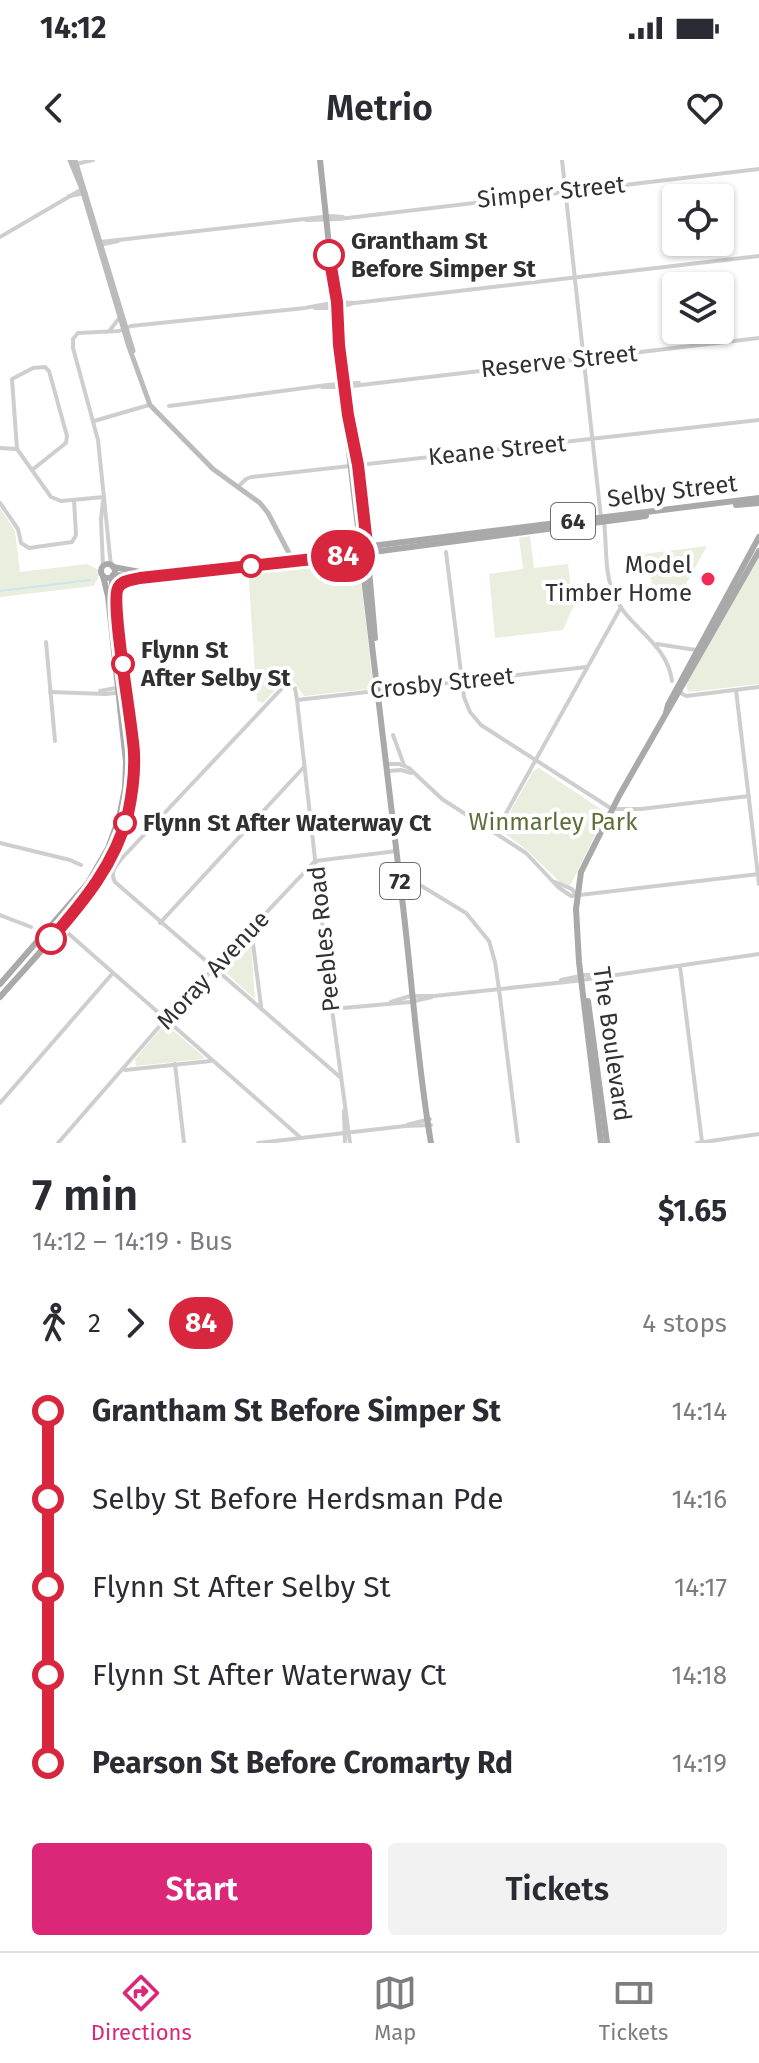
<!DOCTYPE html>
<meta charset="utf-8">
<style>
:root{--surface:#fff;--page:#f2f2f3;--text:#2b2b33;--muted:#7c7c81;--line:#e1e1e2;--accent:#db2777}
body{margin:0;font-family:"Fira Sans",sans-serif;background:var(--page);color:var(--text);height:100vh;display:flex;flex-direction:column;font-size:30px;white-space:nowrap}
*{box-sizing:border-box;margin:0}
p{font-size:26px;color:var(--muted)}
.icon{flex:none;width:44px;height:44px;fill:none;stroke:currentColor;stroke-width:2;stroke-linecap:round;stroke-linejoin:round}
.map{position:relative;height:983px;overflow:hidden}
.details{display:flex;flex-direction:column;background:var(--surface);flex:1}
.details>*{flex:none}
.badge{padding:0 16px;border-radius:26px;font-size:28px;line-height:52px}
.buttons{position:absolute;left:662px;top:24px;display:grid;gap:16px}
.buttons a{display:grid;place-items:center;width:72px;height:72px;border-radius:8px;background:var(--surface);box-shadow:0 2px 6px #0004;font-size:40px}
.map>.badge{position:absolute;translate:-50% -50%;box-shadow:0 0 0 4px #fff}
.legs{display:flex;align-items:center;gap:12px;height:88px;padding:0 32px;font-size:26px}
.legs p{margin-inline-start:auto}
.overview{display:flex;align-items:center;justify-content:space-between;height:136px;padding:0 32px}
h1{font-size:44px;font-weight:600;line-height:60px}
.action{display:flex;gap:16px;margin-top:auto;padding:16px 32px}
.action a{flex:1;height:92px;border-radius:8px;background:var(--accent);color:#fff;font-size:32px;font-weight:600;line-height:92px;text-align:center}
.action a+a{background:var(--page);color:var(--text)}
ul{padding:0 32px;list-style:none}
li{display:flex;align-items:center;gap:28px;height:88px;font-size:30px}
li i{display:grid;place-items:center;width:12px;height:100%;margin:0 10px;background:currentColor}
li i::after{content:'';width:20px;height:20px;margin:-10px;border:6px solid;border-radius:50%;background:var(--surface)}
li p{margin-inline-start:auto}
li:first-child i{background:linear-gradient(#0000 50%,currentColor 0)}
li:last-child i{background:linear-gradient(currentColor 50%,#0000 0)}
.status{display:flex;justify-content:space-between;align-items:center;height:56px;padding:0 40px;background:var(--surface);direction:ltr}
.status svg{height:22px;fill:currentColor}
header{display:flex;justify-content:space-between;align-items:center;height:104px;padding:0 32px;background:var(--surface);font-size:36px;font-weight:600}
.tab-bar{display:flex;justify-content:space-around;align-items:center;height:112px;border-top:2px solid var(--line);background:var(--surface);font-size:22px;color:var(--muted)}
.tab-bar a{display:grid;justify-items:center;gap:4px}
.tab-bar .current{color:var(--accent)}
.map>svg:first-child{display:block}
</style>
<div class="status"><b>14:12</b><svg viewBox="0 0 49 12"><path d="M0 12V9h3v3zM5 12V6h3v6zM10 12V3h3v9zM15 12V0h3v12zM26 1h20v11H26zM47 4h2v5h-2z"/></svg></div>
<header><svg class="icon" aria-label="back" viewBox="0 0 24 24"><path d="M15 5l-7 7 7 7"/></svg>Metrio<svg class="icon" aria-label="heart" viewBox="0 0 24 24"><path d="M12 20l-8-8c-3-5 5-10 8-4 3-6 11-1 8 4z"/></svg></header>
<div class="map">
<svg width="759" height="983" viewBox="0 0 759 983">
<rect width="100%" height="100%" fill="#fff"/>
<g fill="#e9eede">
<path d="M0 348 15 371 20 412 87 404 101 411 94 426 0 437Z"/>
<path d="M530 376 534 408 568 404 573 447 563 470 495 478 489 414 523 409 519 378Z"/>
<path d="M707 386 676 442 654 430 644 394Z"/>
<path d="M759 396V524L690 532 687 530V522Z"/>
<path d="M353 399 359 403 373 526 369 529 304 536 294 522 288 520 282 522 263 543 257 541 248 409Z"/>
<path d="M539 608 604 651V657L570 726 561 723 528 691 500 670 533 611Z"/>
<path d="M246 780 251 784 255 839 221 808 222 803Z"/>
<path d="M163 866 169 867 204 897 203 899 136 906 135 899Z"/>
</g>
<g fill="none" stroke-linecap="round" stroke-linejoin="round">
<path stroke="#cae6ef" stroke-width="2" d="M0 431 90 420"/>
<g stroke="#cecece" stroke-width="4">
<path d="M562 0 601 358"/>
<path d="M76 4 93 0"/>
<path d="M69 36 86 33"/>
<path d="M306 60 339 59 759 9"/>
<path d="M0 77 84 28"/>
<path d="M100 82 331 56 343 57"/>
<path d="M99 85 118 81"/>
<path d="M315 148H338L353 143"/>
<path d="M110 170 120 157"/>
<path d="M322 227H344L759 178"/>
<path d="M169 246 327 225 359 223"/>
<path d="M94 261 149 245"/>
<path d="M0 288 17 289 51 337 61 341 104 337"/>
<path d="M17 289 12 219 33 208 45 207 49 211 67 276 66 283 32 310"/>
<path d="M238 327 246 319 251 317 759 260"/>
<path d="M103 341 101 360 103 407"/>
<path d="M0 343 18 369 21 383 29 388 72 382 76 375 74 340"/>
<path d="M604 362C607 385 604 413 614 435 628 468 667 482 672 521"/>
<path d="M446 392 464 537 470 552 481 565 612 649H641L749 636"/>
<path d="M111 406 98 280 73 188V179L78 173 119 171 131 166 305 148 337 142 355 143 759 96"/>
<path d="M46 482 55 581"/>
<path d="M657 484 696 490"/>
<path d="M736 530 759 724"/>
<path d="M100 531 126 526"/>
<path d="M50 532 105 534 127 532"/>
<path d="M679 532 686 536 759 527"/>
<path d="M297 540 587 507"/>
<path d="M393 575 404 605"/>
<path d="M386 604H399L409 608 442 639 526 693 558 727 571 736 759 714"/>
<path d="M388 611 401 610 411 613"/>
<path d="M495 673 621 447"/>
<path d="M0 683 70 700 81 705"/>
<path d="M555 722 572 729 576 735"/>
<path d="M401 723 415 722 466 753 489 781 495 802 499 829 518 983"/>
<path d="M0 755 31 767"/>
<path d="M160 763 304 607"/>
<path d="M61 767 301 978"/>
<path d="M251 768 261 846"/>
<path d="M680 806 702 982"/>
<path d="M561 820 585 815H604"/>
<path d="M391 842 410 836H434L575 821 759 794"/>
<path d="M332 849 410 842 432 837"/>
<path d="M175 904 184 983"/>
<path d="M125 910 211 901"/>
<path d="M340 917 115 722C109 712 117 704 124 696L286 524 295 528 297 540 332 849 350 983"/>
<path d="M0 943 112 814"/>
<path d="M344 951 345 983"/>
<path d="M407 965 430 959"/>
<path d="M58 983 165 860 315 701 397 691"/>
<path d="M258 983 405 966 431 965"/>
<path d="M697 983 759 974"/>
</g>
<g stroke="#bbb" stroke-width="5">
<path d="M70 0 82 29 129 187 150 245 213 309 260 343 268 353 291 397"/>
<path d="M75 0 133 191"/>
</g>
<g stroke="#a9a9a9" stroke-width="6">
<path d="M320 0 332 114"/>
<path d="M331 113 333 154 363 341 375 478"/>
<path d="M334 125 339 165"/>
<path d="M348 255 347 275C366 430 384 584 402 738 412 819 417 902 431 983"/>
<path d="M736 345 759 343"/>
<circle cx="108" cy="411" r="7"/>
<path d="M113 407 140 412H162L759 338"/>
<path d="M113 415 156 417 282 404 646 356"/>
<path d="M117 443 119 426 132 419"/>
<path d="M666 553 668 545 759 377"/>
<path d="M0 824 88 723 108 688 119 658 125 628 126 602 108 436 103 416"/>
<path d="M0 837C62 766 137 698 134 597 133 550 123 502 117 456L112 437V417"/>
<path d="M588 841 607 983"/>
<path d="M601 983 579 802 576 749 581 712 619 636 759 391"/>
</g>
</g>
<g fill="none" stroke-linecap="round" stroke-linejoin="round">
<defs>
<path id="line-1" d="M51 779C84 741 115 704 128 654 132 635 135 613 134 593 133 566 110 443 118 428 122 420 132 420 140 418L368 393 358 305 348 255 339 185 337 142 329 95"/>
</defs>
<use href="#line-1" stroke="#fff" stroke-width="18"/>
<use href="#line-1" stroke="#d7263d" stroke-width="12"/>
</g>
<g fill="#fff" stroke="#d7263d" stroke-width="4">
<circle cx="329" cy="95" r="14"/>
<circle cx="251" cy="406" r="10"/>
<circle cx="123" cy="504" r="10"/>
<circle cx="125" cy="663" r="10"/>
<circle cx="51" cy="779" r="14"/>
</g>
<circle fill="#f12a56" stroke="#fff" stroke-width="3" cx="708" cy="419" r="8"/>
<g text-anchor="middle" stroke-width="8" stroke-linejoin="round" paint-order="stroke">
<g fill="#fff" stroke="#6f6f6f" stroke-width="2">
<rect x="551" y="343" width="44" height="36" rx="6"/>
<rect x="380" y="703" width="40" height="36" rx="6"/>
</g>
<g font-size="22" font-weight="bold" fill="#313131">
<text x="573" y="369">64</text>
<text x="400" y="729">72</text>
</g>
<g font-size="24" fill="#313131" stroke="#fff">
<text transform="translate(551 32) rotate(-6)" y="8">Simper Street</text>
<text transform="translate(559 201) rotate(-6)" y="8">Reserve Street</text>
<text transform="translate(497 290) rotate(-6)" y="8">Keane Street</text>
<text transform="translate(672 331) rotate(-7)" y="8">Selby Street</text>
<text transform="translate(442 523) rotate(-6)" y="8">Crosby Street</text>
<text transform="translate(324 779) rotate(-96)" y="8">Peebles Road</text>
<text transform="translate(213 810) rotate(-47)" y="8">Moray Avenue</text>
<text transform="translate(612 884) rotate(82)" y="8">The Boulevard</text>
</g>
<g font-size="24" font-weight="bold" fill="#313131" stroke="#fff" text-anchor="start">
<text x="351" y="89">Grantham St<tspan x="351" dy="28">Before Simper St</tspan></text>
<text x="141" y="498">Flynn St<tspan x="141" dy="28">After Selby St</tspan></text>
<text x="143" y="671">Flynn St After Waterway Ct</text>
</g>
<g font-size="24" fill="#313131" stroke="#fff" text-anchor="end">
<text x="692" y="413">Model<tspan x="692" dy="28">Timber Home</tspan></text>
</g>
<g font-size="24" fill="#5c703a" stroke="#fff">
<text x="553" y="670">Winmarley Park</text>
</g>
</g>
</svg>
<div class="buttons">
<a><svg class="icon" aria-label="locate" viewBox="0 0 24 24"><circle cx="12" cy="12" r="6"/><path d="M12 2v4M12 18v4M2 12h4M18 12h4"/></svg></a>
<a><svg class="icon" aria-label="layers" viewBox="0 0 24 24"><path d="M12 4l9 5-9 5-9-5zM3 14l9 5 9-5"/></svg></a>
</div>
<b class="badge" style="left:343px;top:396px;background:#d7263d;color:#fff">84</b>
</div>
<section class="details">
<div class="overview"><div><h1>7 min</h1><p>14:12 – 14:19 · Bus</p></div><b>$1.65</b></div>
<div class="legs"><svg class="icon" aria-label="walk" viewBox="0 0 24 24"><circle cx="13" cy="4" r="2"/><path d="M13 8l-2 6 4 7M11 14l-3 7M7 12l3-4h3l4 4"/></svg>2<svg class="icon" aria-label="forward" viewBox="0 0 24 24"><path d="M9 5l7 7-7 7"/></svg><b class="badge" style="background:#d7263d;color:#fff">84</b><p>4 stops</p></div>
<ul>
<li><i style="color:#d7263d"></i><b>Grantham St Before Simper St</b><p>14:14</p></li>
<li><i style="color:#d7263d"></i><span>Selby St Before Herdsman Pde</span><p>14:16</p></li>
<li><i style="color:#d7263d"></i><span>Flynn St After Selby St</span><p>14:17</p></li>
<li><i style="color:#d7263d"></i><span>Flynn St After Waterway Ct</span><p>14:18</p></li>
<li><i style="color:#d7263d"></i><b>Pearson St Before Cromarty Rd</b><p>14:19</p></li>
</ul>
<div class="action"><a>Start</a><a>Tickets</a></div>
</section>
<nav class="tab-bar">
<a class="current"><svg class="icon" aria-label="directions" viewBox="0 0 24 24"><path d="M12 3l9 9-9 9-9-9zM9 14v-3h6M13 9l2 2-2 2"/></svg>Directions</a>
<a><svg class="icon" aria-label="map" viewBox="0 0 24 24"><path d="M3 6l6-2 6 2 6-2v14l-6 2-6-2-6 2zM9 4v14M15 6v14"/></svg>Map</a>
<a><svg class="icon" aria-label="tickets" viewBox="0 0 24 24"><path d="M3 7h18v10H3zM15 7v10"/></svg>Tickets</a>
</nav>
